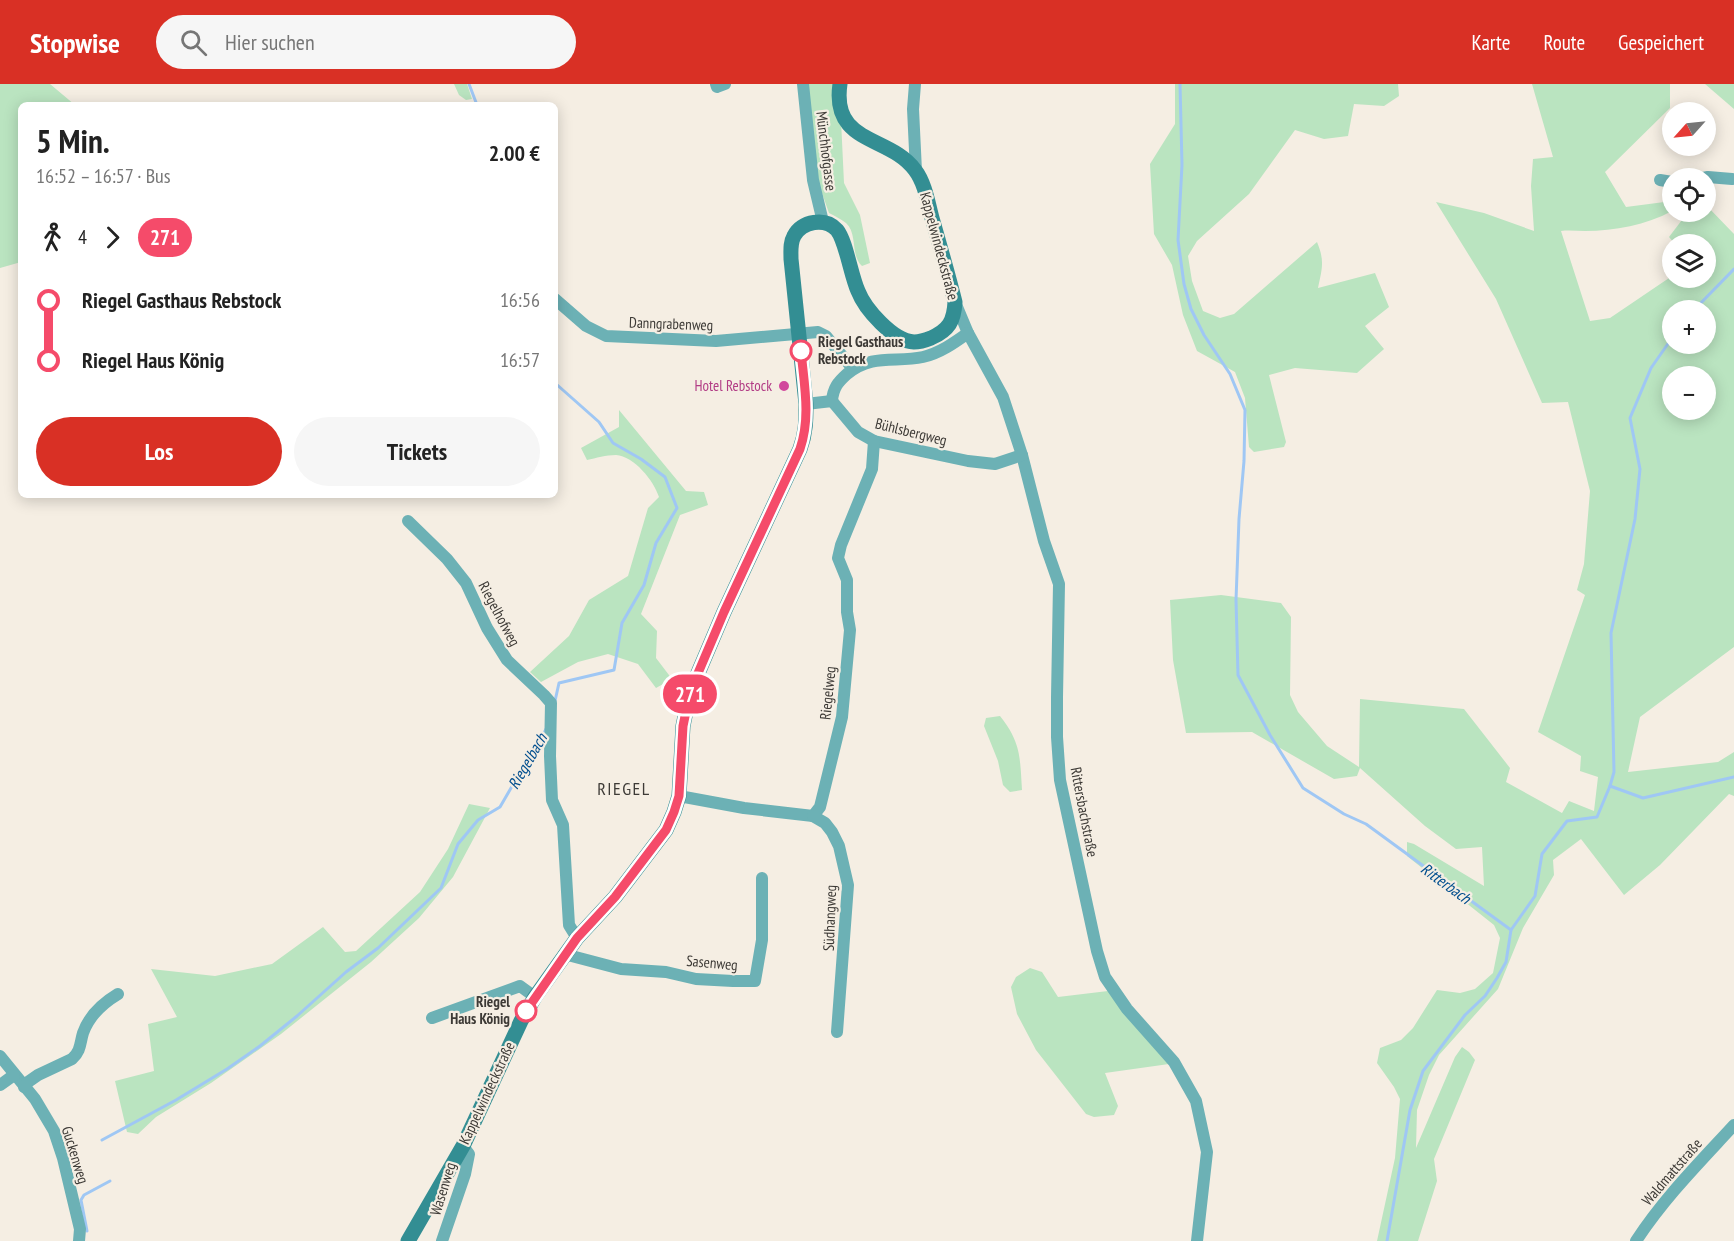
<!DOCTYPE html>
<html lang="de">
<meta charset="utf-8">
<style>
:root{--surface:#fff;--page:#f6f6f6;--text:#222;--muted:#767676;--accent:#d93025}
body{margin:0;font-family:"PT Sans Narrow",sans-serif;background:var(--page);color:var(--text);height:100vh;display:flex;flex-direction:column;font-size:22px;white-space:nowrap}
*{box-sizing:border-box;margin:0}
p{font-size:20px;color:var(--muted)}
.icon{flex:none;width:33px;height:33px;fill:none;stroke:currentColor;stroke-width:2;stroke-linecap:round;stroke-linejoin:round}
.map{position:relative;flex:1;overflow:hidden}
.details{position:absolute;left:18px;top:18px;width:540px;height:396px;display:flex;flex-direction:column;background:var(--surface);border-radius:9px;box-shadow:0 3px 15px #0003}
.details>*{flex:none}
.badge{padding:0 12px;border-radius:20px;font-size:21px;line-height:39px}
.needle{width:39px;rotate:243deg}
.tools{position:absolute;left:1662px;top:18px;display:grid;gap:12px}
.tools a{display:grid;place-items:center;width:54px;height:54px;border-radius:50%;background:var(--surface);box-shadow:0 3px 15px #0003;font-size:30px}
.map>.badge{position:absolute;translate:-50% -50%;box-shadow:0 0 0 3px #fff}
.legs{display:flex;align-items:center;gap:9px;height:66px;padding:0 18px;font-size:20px}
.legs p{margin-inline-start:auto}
.head{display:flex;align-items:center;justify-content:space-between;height:102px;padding:0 18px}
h1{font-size:33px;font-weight:700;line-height:45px}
.action{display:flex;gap:12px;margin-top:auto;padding:12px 18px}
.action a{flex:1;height:69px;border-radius:36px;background:var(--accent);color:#fff;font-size:24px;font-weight:700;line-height:69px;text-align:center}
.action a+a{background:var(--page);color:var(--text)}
ul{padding:0 18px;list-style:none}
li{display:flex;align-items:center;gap:21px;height:60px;font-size:22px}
li i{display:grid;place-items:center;width:9px;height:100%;margin:0 8px;background:currentColor}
li i::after{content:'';width:15px;height:15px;margin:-8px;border:4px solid;border-radius:50%;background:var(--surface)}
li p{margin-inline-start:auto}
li:first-child i{background:linear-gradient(#0000 50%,currentColor 0)}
li:last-child i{background:linear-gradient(currentColor 50%,#0000 0)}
header{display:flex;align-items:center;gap:36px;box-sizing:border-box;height:84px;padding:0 30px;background:var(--accent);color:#fff}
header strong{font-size:28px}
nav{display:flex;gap:33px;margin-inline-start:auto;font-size:21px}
.search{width:420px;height:54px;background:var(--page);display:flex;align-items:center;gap:15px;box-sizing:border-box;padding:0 21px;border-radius:33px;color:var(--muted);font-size:22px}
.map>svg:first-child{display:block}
</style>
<header>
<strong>Stopwise</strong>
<div class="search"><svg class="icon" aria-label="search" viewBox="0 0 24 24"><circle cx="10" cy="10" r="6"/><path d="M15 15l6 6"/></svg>Hier suchen</div>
<nav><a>Karte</a><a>Route</a><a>Gespeichert</a></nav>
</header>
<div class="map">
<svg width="1734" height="1157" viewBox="0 0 1734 1157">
<rect width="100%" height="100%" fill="#f5eee3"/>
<g fill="#bae4c0" fill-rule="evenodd">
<path d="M0 0H50L75 21H21V178L0 184Z"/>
<path d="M454 0H467L472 15 466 16 459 11Z"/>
<path d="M800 0H835L841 36 844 99 860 131 870 179 862 182C850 171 858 150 846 139 841 135 835 132 829 129L817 95Z"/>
<path d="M1175 0H1398L1399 12 1384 22 1354 20 1348 52 1324 55 1295 46 1249 110 1197 157 1188 172 1192 197 1203 227 1220 234 1234 230 1317 158C1325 177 1322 185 1318 204L1375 189 1389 223 1365 242 1384 265 1357 289 1295 284 1269 291 1286 358 1284 363 1254 368 1249 363 1245 314 1235 288 1197 267 1183 231 1172 181 1154 150 1150 80 1175 40Z"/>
<path d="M1532 0H1670V24L1605 88 1626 123 1672 117V127C1646 141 1615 147 1585 147 1577 147 1569 146 1561 147L1590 237 1610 234 1672 192V194H1706V160H1675L1669 153 1688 128H1706V121L1734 150V563L1640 633 1628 688 1718 678 1734 668V712L1729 710 1660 781 1624 811 1581 755 1553 776 1554 791 1523 844 1498 905 1439 971 1429 991 1417 1026 1416 1064 1455 973 1462 963 1469 968 1475 976 1434 1075 1437 1097 1418 1157H1377L1395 1074 1400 1015 1394 1003 1377 979 1380 964 1401 956 1413 944 1437 906 1460 909 1475 905 1493 889 1500 854 1494 841 1407 772V758L1414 760 1484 802 1482 763 1456 765 1425 742 1360 684 1357 692 1334 695 1252 648 1186 649 1173 576 1170 516 1221 511 1281 519 1291 533 1290 611 1298 628 1327 662 1359 683 1360 615 1464 625 1510 684 1506 698 1562 729 1569 717 1594 727 1598 693 1580 687 1581 672 1538 648 1585 511 1577 506 1584 480 1590 407 1568 318 1542 319 1496 215 1436 118 1484 129 1534 147 1531 102 1533 75 1553 73ZM1672 226H1706V260H1672ZM1672 292H1706V326H1672Z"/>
<path d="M1705 0H1734V25Z"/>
<path d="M619 326 686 407 704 408 708 421 680 431 641 530 657 547 656 574 672 595 656 604 638 580 608 570 578 578 541 598 530 588 569 552 589 516 628 492 648 424 659 413C654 397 634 372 616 371 606 371 596 374 587 376L581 364 619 343Z"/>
<path d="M1000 632C1021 658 1020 674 1022 706L1010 708 1003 701 998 677 984 642 986 634Z"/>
<path d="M469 720 490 724 453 793 419 834 371 878 281 950 211 999 156 1033 138 1050 127 1048 115 997 154 987 148 940 177 933 151 885 215 892 272 880 323 843 345 868 356 867 420 808 448 765Z"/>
<path d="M1030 884 1042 888 1058 913 1108 907 1169 980 1105 989 1118 1022 1114 1031 1094 1033 1086 1030 1036 966 1017 930 1011 903 1016 893Z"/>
</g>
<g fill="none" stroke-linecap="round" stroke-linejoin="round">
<g stroke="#9fc7f4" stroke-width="3">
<path d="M469 0 477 21"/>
<path d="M1180 0 1182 81 1178 156 1184 200 1191 225 1204 251 1230 290 1245 326 1244 377 1239 435 1236 516 1238 591 1270 651 1303 704 1344 730 1366 740 1511 846 1506 878 1497 894 1485 912 1465 931 1423 987 1410 1026 1387 1157"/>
<path d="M1694 226 1734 185"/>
<path d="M555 299 599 338 613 359 641 375 665 393 677 424 656 459 644 501 622 539 614 586 559 599 555 617"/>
<path d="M1610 702 1643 714 1734 693"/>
<path d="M1511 846 1535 812 1542 770 1567 737 1597 733 1610 702 1614 688 1611 549 1635 435 1640 385 1630 334 1651 284 1672 254"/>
<path d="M102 1056 176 1016 227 985 260 962 297 932 346 888 378 864 441 804 458 760 478 736 500 723 515 697 528 682 546 645"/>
<path d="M87 1147 81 1116 84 1111 110 1097"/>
</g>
<g stroke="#6cb1b5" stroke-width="12">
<path d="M716 0 717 3 725 0"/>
<path d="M803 0 813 96 823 138"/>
<path d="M915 0 913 25 916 87"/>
<path d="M1703 94 1708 93 1732 95"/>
<path d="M1660 96 1672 98"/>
<path d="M555 215 586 242 606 252 716 257 818 248 826 252 853 285"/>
<path d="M955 218 968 249 1003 313 1022 371 1044 457 1059 500 1057 613V653L1060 696 1097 867 1105 893 1127 925 1174 978 1196 1017 1207 1068 1197 1157"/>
<path d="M832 317C833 304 838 298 847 290 873 269 895 279 923 273 940 269 954 259 968 249"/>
<path d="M806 320 832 317 858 348 874 357 968 377 995 380 1022 371"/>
<path d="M408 437 447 475 466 499 487 544 507 576 544 611 551 619 550 672 552 716 563 741 569 841 577 854"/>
<path d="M679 712 744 724 813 732 820 723 842 633 850 546 847 528V496L838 474 841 461 872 385 874 357"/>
<path d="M813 732 825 739 832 748 839 762 848 801 837 948"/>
<path d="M564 870 621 885 666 888 696 895 733 897H755L762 856V794"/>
<path d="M432 934 520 902 535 913"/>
<path d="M0 972 35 1015 54 1047 63 1074 80 1145 79 1157"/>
<path d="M0 1001 14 991"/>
<path d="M24 1003 28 998 38 991 72 975C81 967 80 959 83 949 89 932 103 919 118 910"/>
<path d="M442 1157 465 1090 469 1070 463 1062"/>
<path d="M1636 1157C1664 1114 1700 1078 1734 1041"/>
</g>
<path stroke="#338e93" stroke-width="15" d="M408 1157 463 1062 521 937 535 913 577 854 615 813 666 746 674 728 679 712 683 642 690 608 724 528 800 365C806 349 806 336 806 320L791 175C791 167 790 159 794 152 802 137 825 133 837 146 846 157 851 192 858 207 865 225 893 257 914 258 920 258 926 256 931 254 949 246 954 237 955 218 948 190 940 162 932 134 928 119 925 99 915 86 890 51 831 61 840 0"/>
</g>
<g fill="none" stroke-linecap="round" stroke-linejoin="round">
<defs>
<path id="line-1" d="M526 927 577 854 615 813 666 746 674 728 679 712 683 642 690 608 724 528 800 365C811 333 804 300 801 267"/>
</defs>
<use href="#line-1" stroke="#fff" stroke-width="14"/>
<use href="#line-1" stroke="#f54b6a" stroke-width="9"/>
</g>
<g fill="#fff" stroke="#f54b6a" stroke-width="3">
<circle cx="801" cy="267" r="10"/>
<circle cx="526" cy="927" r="10"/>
</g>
<circle fill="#d1479c" stroke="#f5eee3" stroke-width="2" cx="784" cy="302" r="6"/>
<g text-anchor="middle" stroke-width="4.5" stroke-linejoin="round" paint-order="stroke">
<g font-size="15" fill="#3d3a36" stroke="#f5eee3">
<text transform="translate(826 67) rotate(83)" y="5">Münchhofgasse</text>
<text transform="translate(939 162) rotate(75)" y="5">Kappelwindeckstraße</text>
<text transform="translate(671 240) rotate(2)" y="5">Danngrabenweg</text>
<text transform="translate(911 348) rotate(14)" y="5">Bühlsbergweg</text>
<text transform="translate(499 530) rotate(62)" y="5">Riegelhofweg</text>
<text transform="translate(828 609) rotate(-84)" y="5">Riegelweg</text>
<text transform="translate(1084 728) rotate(79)" y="5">Rittersbachstraße</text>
<text transform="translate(830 834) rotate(-88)" y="5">Südhangweg</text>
<text transform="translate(712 879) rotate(5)" y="5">Sasenweg</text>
<text transform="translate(487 1009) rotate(-65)" y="5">Kappelwindeckstraße</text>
<text transform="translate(75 1071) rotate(73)" y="5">Guckenweg</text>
<text transform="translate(1672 1088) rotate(-49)" y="5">Waldmattstraße</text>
<text transform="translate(443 1105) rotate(-73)" y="5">Wasenweg</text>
</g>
<g font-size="15" font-weight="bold" fill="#3d3a36" stroke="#f5eee3" text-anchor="start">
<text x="818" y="263">Riegel Gasthaus<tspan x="818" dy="17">Rebstock</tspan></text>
<text x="510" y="923" text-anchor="end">Riegel<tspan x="510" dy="17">Haus König</tspan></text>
</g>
<g font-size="15" fill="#b23c85" stroke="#f5eee3" text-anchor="end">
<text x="772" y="307">Hotel Rebstock</text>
</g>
<g font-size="16" font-style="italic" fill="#004e8e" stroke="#f5eee3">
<text transform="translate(527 677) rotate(-60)" y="6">Riegelbach</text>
<text transform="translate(1446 799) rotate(36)" y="6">Ritterbach</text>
</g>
<g font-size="18" letter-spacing="1.5" fill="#3d3a36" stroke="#f5eee3">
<text x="624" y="711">RIEGEL</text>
</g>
</g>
</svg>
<div class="tools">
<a><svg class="needle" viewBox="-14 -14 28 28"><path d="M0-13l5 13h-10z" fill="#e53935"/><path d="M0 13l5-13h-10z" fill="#767676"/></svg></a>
<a><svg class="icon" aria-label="locate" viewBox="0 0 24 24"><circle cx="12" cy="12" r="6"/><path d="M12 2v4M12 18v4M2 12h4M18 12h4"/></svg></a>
<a><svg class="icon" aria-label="layers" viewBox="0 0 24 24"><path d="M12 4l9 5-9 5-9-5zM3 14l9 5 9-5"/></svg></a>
<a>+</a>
<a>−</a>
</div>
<b class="badge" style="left:690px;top:610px;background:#f54b6a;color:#fff">271</b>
<section class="details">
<div class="head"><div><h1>5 Min.</h1><p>16:52 – 16:57 · Bus</p></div><b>2.00 €</b></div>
<div class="legs"><svg class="icon" aria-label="walk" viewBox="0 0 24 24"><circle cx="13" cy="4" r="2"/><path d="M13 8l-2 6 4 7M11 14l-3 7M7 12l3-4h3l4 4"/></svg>4<svg class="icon" aria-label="forward" viewBox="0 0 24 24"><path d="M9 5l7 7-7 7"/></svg><b class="badge" style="background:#f54b6a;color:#fff">271</b></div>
<ul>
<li><i style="color:#f54b6a"></i><b>Riegel Gasthaus Rebstock</b><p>16:56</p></li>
<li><i style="color:#f54b6a"></i><b>Riegel Haus König</b><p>16:57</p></li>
</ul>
<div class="action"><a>Los</a><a>Tickets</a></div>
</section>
</div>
